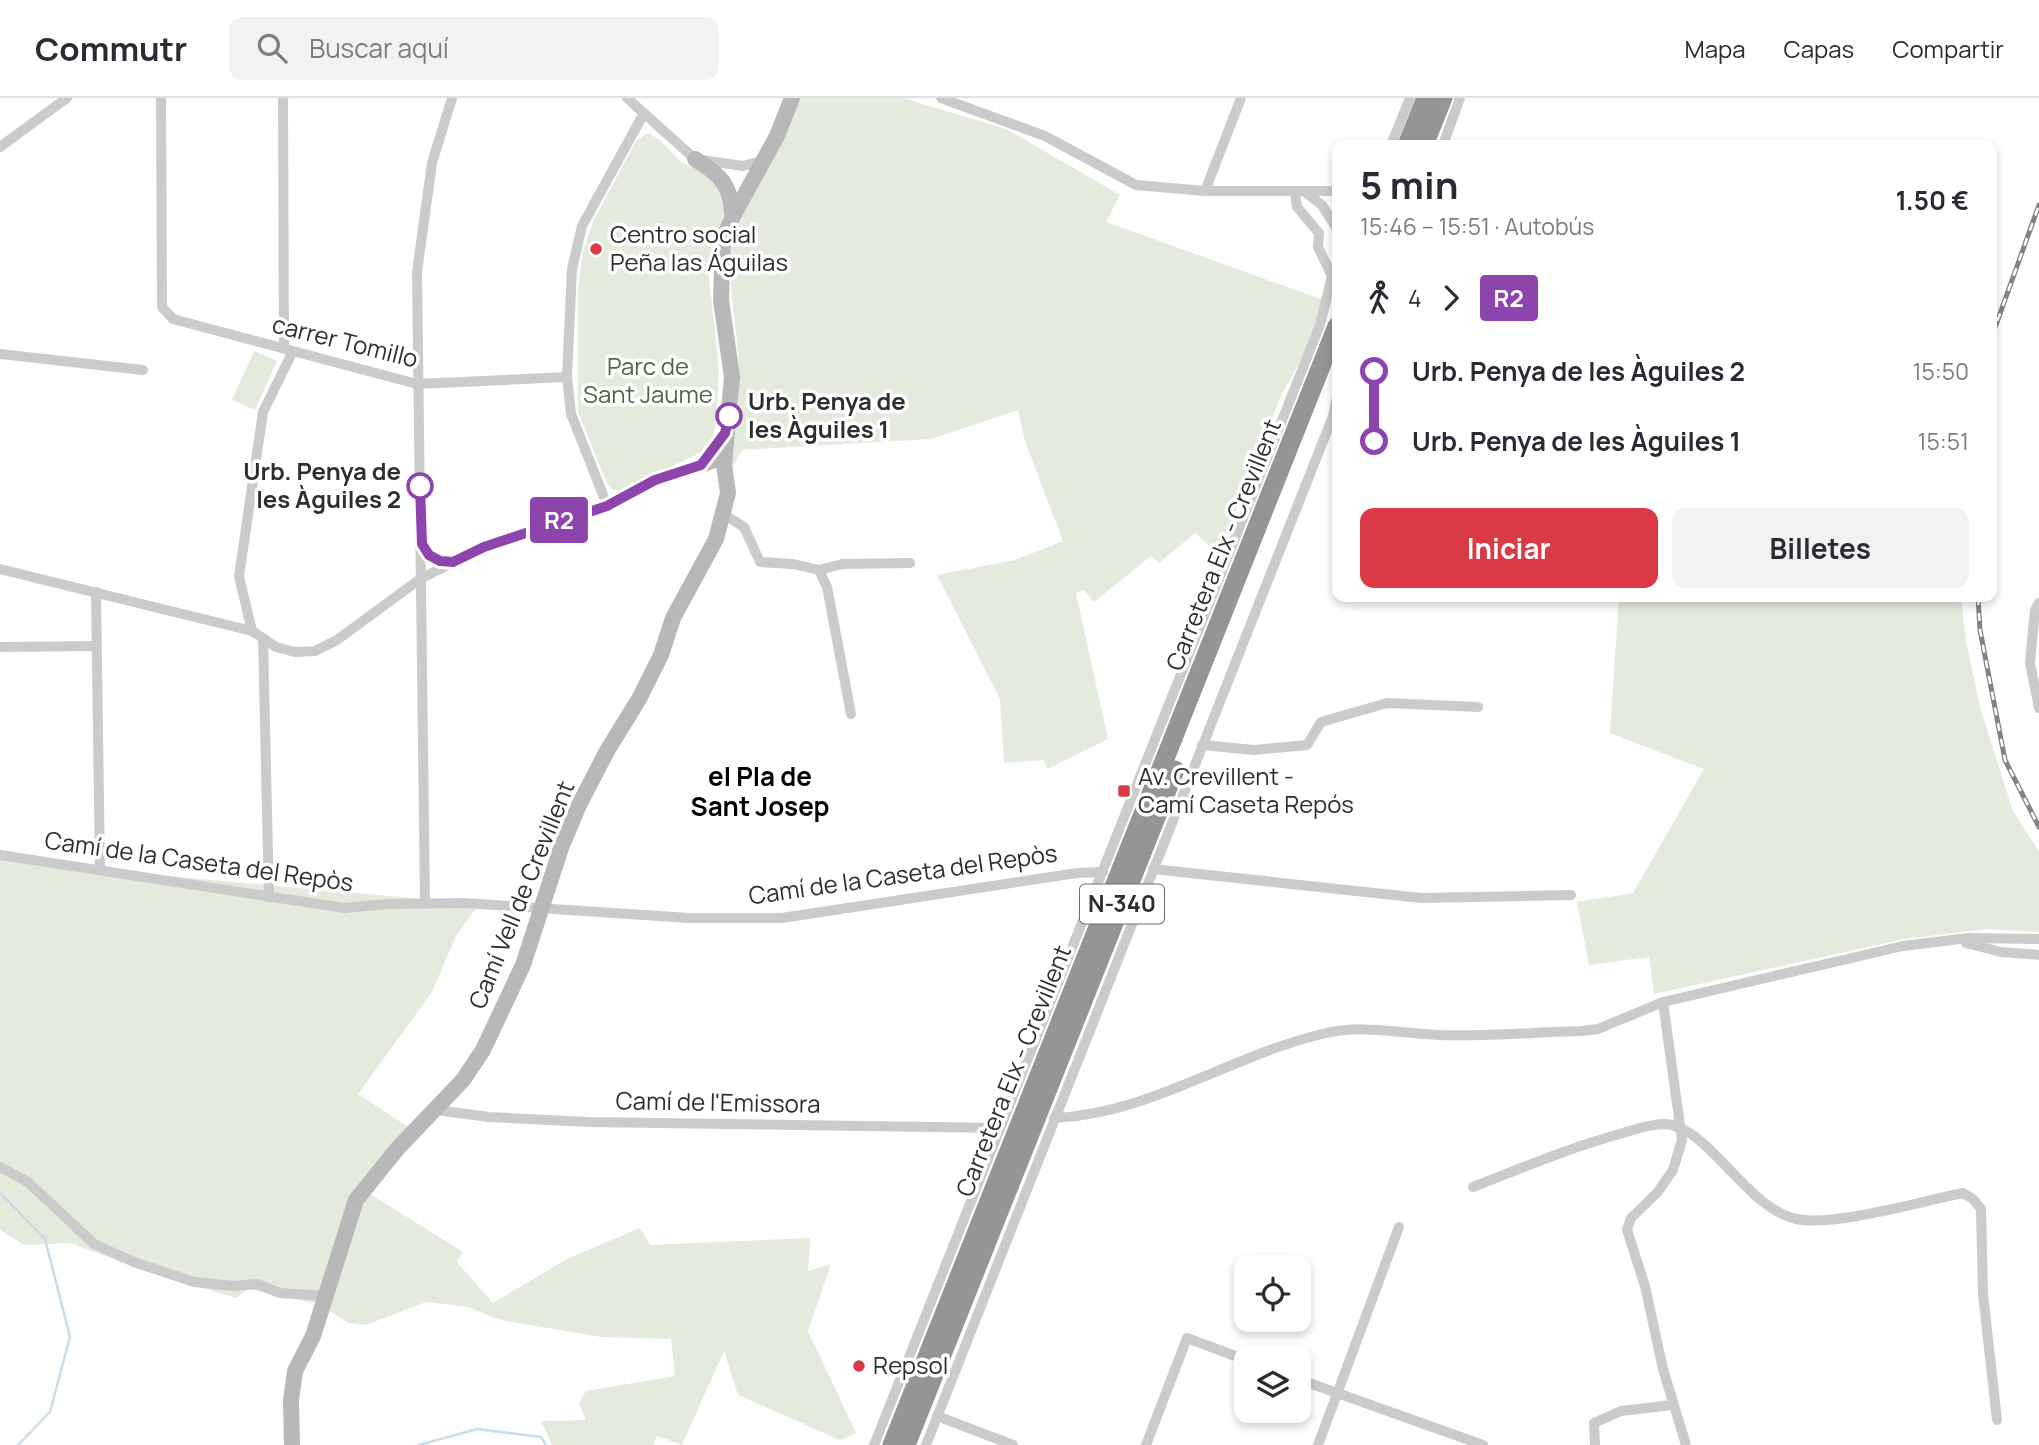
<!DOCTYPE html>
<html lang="es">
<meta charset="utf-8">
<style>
:root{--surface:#fff;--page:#f2f2f3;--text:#2b2b33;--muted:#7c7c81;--line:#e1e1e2;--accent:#da3a46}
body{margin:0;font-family:Manrope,sans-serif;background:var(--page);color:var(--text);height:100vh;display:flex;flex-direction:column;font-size:26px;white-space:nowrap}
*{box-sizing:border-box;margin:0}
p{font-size:23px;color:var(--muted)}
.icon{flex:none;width:38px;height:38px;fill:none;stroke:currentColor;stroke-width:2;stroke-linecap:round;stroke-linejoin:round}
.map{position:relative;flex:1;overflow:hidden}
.sheet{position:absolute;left:1332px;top:42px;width:665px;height:462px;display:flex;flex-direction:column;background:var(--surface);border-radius:14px;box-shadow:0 4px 10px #0003}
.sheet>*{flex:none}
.badge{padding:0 14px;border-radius:5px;font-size:24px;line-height:46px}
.controls{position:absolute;left:1234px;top:1157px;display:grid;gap:14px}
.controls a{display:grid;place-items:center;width:77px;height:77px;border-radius:14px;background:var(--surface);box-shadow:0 4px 10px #0003;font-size:35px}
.map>.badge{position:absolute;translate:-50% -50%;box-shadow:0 0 0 4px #fff}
.legs{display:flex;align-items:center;gap:10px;height:77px;padding:0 28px;font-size:23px}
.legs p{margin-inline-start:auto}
.summary{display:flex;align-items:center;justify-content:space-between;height:119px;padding:0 28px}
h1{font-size:38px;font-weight:700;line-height:52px}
.button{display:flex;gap:14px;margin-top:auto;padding:14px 28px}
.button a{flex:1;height:80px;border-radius:14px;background:var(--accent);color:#fff;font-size:28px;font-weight:700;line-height:80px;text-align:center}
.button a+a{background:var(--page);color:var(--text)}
ul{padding:0 28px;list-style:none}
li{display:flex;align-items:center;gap:24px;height:70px;font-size:26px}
li i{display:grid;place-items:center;width:10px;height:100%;margin:0 9px;background:currentColor}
li i::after{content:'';width:18px;height:18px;margin:-9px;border:5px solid;border-radius:50%;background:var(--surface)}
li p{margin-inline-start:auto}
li:first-child i{background:linear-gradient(#0000 50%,currentColor 0)}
li:last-child i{background:linear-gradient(currentColor 50%,#0000 0)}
header{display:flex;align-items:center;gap:42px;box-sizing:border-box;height:98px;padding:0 35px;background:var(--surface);border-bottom:2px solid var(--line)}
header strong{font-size:33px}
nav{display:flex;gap:38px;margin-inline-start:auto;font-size:24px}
.search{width:490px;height:63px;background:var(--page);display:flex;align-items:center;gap:18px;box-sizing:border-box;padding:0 24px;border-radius:14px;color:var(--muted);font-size:26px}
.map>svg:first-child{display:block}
</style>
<header>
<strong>Commutr</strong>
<div class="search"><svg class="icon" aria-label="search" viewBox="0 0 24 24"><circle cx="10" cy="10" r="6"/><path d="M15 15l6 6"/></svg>Buscar aquí</div>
<nav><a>Mapa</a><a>Capas</a><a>Compartir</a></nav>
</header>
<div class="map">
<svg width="2039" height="1347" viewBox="0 0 2039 1347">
<rect width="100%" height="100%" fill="#fff"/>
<g fill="#e4eadc">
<path d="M799 0H903L1006 31 1120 97 1106 124 1332 205 1281 298 1219 456 1195 435 1159 465 1151 458 1094 504 1084 492 1076 495 1108 641 1047 671 1044 662 1004 665 1000 601 937 477 1015 462 1063 443 1025 343 1018 312 931 341 742 352 731 372C735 335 741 297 738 259 736 212 723 172 735 125Z"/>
<path d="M648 35 660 42 681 64 709 76 723 96 724 114 708 170 719 273 716 323 713 339 702 354 621 392H613L607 385 578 314V193L583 153 594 122 636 43Z"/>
<path d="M254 253 277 263 255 312 232 302Z"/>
<path d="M1619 499H1961L1966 543 1981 613 2013 713 2039 754V834L1987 831 1904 841 1654 896 1649 859 1589 867 1577 804 1633 795 1704 671 1610 635Z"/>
<path d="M0 757 100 772 479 806 456 838 432 894 358 996 419 1036 370 1096 463 1154 457 1164 493 1205 567 1161 640 1130 650 1147 810 1140 808 1173 831 1166 808 1233 856 1335 840 1342 738 1297 724 1253 682 1347 657 1338 653 1347H552L541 1323 586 1322 579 1305 586 1293 675 1278 671 1241 601 1239 500 1222 468 1209 426 1204 366 1227 349 1225 318 1206 248 1191 236 1200 144 1173 71 1145 24 1147 0 1132Z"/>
</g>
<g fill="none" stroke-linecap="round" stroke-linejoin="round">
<g stroke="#c9dde9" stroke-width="2.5">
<path d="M0 1095 45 1141 70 1239 50 1314 18 1347"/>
<path d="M419 1347 477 1331 541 1339 546 1347"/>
</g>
<g stroke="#cbcbcb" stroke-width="10">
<path d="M161 0 162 209 173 221 417 286 567 279"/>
<path d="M283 0 284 250"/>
<path d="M627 0 695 61 743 68 765 62"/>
<path d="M941 0 1045 38 1136 87 1205 93H1337"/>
<path d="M1391 47 1410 0"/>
<path d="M1443 47 1460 0"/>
<path d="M0 49 67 0"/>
<path d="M1205 93 1241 0"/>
<path d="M1306 95 1322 107 1337 131"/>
<path d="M0 256 143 272"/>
<path d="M607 407 571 316 567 279 572 171 582 128 644 15"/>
<path d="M723 416 744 429 760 464 793 466 819 472 827 489 851 616"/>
<path d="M422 446C430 459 438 463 453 464"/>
<path d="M0 471 252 533 276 549 295 554 315 553 337 542 420 481 484 449 607 407 655 382 701 367 725 335"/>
<path d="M819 472 842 466 910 465"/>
<path d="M96 494 100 772"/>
<path d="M2039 505 2035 512 2030 565 2039 610"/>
<path d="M252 533 239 478 263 314 292 255"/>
<path d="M263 540 269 799"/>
<path d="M0 549 96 548"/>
<path d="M1202 647 1254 652 1307 647 1321 624 1387 605 1478 609"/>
<path d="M0 757 344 810 388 806 464 805 689 820H782L1077 775 1103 774"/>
<path d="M1153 771 1421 800 1571 797"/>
<path d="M425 805 417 174 432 65 452 0"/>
<path d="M1966 845 2001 854 2039 857"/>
<path d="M1663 904 1682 1042 1673 1072 1657 1095 1631 1120 1627 1132 1645 1188 1663 1271 1686 1347"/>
<path d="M436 1012 489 1019 588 1024 1001 1030"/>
<path d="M1054 1020C1149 1016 1230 958 1322 936 1362 926 1398 935 1438 937 1486 939 1534 934 1582 933L1598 931 1663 904 1903 848 1968 840 2039 841"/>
<path d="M0 1069 28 1084 94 1146 134 1164 194 1184 234 1188 257 1186 280 1195 327 1198"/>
<path d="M1473 1089C1522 1070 1571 1049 1623 1035 1636 1031 1650 1026 1664 1026 1708 1027 1746 1110 1796 1121 1834 1129 1922 1103 1963 1095L1973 1101 1981 1111 1983 1196 1997 1322"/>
<path d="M1298 1281 1483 1347"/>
<path d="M937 1318 1013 1347"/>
<path d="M874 1347 1320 227 1332 178 1318 149 1319 135 1297 109 1295 95"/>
<path d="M926 1347 1333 318 1337 298"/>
<path d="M1146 1347 1187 1240 1246 1262"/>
<path d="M1318 1347 1399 1129"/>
<path d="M1595 1347 1594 1325 1621 1313 1672 1307"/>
</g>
<g stroke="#b8b8b8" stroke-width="16">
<path d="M695 61C721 77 732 88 732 119"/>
<path d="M701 367 724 358"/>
<path d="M292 1347 291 1302 295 1273 313 1238 356 1102 398 1050 463 982 483 952 523 867 561 750 579 707 607 653 639 601 661 557 673 520 716 441 728 395 724 367 732 279 721 202 723 141 732 120 777 38 792 0"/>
</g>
<g stroke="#959595" stroke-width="19">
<path d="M1407 47 1426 0"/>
<path d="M1424 47 1443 0"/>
<path d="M892 1347 1337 228"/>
<path d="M906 1347 1175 672"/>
</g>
<defs>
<g id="rail">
<path d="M1992 238 2039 107"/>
<path d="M1978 499 1980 532 2005 662 2039 729"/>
</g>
</defs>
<use href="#rail" stroke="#838383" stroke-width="5"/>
<use href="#rail" stroke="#fff" stroke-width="2.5" stroke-dasharray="8" stroke-linecap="butt"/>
</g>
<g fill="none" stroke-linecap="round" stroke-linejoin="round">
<defs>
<path id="line-1" d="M420 388 422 446 429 457 440 463 453 464 484 449 607 408 655 382 701 367 725 335 729 318"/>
</defs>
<use href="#line-1" stroke="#fff" stroke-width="16"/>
<use href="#line-1" stroke="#8e44ad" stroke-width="10"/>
</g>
<g fill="#da3a46" stroke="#fff" stroke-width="2.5">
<circle cx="596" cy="151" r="7"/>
<rect x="1117" y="686" width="14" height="14" rx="3.5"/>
<circle cx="859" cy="1268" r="7"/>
</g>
<g fill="#fff" stroke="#8e44ad" stroke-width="3.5">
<circle cx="729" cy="318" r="12"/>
<circle cx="420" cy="388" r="12"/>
</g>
<g text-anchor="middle" stroke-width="7" stroke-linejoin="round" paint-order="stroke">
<rect fill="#fff" stroke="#6d6d6d" stroke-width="2" x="1080" y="786.5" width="84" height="39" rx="5"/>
<g font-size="23" font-weight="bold" fill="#2e2e2e">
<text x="1122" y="814">N-340</text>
</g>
<g font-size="24" fill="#2e2e2e" stroke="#fff" text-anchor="start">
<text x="610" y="145">Centro social<tspan x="610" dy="28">Peña las Águilas</tspan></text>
<text x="1138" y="687">Av. Crevillent -<tspan x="1138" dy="28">Camí Caseta Repós</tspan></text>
<text x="873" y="1276">Repsol</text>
</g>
<g font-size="24" fill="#2e2e2e" stroke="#fff">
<text transform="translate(345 244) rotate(14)" y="8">carrer Tomillo</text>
<text transform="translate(1224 447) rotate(-68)" y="8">Carretera Elx - Crevillent</text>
<text transform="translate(199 764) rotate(8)" y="8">Camí de la Caseta del Repòs</text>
<text transform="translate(903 777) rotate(-8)" y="8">Camí de la Caseta del Repòs</text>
<text transform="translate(522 797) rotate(-68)" y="8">Camí Vell de Crevillent</text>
<text transform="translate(1014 973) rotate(-68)" y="8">Carretera Elx - Crevillent</text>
<text transform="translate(718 1005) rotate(1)" y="8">Camí de l'Emissora</text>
</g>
<g font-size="24" fill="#51663e" stroke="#fff">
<text x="648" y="277">Parc de<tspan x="648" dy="28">Sant Jaume</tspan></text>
</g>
<g font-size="24" font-weight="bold" fill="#2e2e2e" stroke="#fff" text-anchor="start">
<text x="748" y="312">Urb. Penya de<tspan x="748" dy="28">les Àguiles 1</tspan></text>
<text x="401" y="382" text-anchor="end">Urb. Penya de<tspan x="401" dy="28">les Àguiles 2</tspan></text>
</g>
<g font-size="26" font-weight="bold" fill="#000" stroke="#fff">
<text x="760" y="688">el Pla de<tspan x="760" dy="30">Sant Josep</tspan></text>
</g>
</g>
</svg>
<div class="controls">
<a><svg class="icon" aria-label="locate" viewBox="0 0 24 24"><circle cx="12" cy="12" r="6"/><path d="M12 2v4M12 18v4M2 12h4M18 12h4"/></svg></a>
<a><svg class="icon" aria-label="layers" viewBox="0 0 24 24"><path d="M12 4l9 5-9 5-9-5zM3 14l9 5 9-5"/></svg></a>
</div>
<b class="badge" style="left:559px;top:422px;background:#8e44ad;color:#fff">R2</b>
<section class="sheet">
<div class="summary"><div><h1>5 min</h1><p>15:46 – 15:51 · Autobús</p></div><b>1.50 €</b></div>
<div class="legs"><svg class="icon" aria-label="walk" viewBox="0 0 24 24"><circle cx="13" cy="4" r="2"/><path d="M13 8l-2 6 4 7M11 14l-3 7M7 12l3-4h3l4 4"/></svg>4<svg class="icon" aria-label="forward" viewBox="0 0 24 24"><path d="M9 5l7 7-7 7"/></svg><b class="badge" style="background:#8e44ad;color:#fff">R2</b></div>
<ul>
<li><i style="color:#8e44ad"></i><b>Urb. Penya de les Àguiles 2</b><p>15:50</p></li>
<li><i style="color:#8e44ad"></i><b>Urb. Penya de les Àguiles 1</b><p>15:51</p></li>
</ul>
<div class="button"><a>Iniciar</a><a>Billetes</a></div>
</section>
</div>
